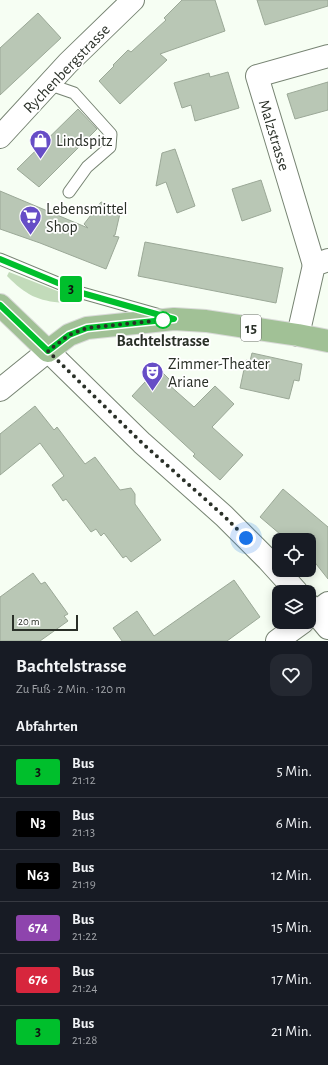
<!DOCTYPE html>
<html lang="de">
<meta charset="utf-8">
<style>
:root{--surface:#171b24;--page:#242831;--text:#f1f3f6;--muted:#9ea1a6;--line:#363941}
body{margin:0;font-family:"Alegreya Sans",sans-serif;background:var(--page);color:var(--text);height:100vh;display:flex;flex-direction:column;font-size:15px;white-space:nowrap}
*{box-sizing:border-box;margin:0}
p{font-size:13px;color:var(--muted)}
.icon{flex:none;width:22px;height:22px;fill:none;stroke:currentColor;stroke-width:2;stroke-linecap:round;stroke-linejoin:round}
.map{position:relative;height:641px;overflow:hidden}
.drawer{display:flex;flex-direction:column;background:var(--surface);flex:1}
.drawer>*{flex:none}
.badge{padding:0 8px;border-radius:3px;font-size:14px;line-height:26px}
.buttons{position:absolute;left:272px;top:533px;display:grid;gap:8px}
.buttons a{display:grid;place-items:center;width:44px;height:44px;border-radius:8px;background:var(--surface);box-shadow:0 2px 10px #0003;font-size:20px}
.scale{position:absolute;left:12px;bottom:10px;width:66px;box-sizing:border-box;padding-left:4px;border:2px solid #2a3028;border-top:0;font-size:11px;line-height:14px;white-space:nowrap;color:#2a3028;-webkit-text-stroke:3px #fff;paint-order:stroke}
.you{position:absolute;width:20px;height:20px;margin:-10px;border:3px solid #fff;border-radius:50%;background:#1a73e8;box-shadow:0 0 0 6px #1a73e833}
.map>.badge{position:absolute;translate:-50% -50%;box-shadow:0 0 0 2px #fff}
h2{padding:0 16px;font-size:15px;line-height:36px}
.round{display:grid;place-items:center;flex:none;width:42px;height:42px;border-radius:12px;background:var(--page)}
.head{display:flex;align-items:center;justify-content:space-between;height:68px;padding:0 16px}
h1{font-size:19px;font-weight:700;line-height:30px}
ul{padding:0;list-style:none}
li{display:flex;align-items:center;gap:12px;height:52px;padding:0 16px;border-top:1px solid var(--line)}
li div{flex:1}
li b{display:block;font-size:15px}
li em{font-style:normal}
li .badge{min-width:44px;font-weight:700;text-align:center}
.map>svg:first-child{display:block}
</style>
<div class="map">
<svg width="328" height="641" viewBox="0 0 328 641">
<rect width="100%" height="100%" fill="#f6fef3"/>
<path fill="#c2dbba" d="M9 272 65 294 64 303C37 301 26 295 7 276Z"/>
<g fill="#b9c7b5" stroke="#9ba897">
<path d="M182 0H215L225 31 160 54 167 60 120 104 99 81 114 66 113 65 128 50 131 52 166 20 164 18Z"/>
<path d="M257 0H328V6L265 25Z"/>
<path d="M38 13 61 38 0 95V48Z"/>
<path d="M228 72 239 108 195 121 191 105 182 108 174 83 209 73 210 77Z"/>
<path d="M328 82V110L295 119 287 94Z"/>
<path d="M78 109 97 129 39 187 17 169Z"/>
<path d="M175 149 195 206 177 213 166 182 156 186 162 153Z"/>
<path d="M261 180 271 211 242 221 232 189Z"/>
<path d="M0 191 88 228 84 224 101 202 121 209 115 235 113 236 119 237 106 269 40 243 0 229Z"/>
<path d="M145 242 283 268 276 303 138 276Z"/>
<path d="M252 353 302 364 299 381 294 380 289 399 240 388 246 360 250 361Z"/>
<path d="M158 368 171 381 168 384 194 407 215 386 234 404 212 427 243 455 220 480 193 456 195 454 132 396Z"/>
<path d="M35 406 54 430 57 427 85 464 95 457 120 490 131 488 135 494V504L161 540 131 562 126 556 123 558 104 533 101 536 96 529 91 532 66 499 63 501 52 485 64 476 40 443 0 475V434Z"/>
<path d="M283 489 328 527V579L309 555V540H287L260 517Z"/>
<path d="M33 573 41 584 45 582 68 614 64 616 68 621 40 641H0V597Z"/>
<path d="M234 580 260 617 227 641H122L113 628 137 611 154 636Z"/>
</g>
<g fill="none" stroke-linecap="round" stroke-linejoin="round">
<defs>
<g id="lane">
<path d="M48 84 74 93 111 134 110 147 87 167 69 192"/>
<path d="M0 259 82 293 160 315"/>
</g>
<g id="street">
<path d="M0 137 68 63 133 0"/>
<path d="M314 265 257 76 328 56"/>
<path d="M298 335 314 265 328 260"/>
<path d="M309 617 328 603"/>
<path d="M277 641 303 622"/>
</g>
<g id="secondary">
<path d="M0 390 48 351 142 443 224 516 268 560 297 592"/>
<path d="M309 605 328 628"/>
</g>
<path id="primary" d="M0 305 48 351 69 335 87 328 174 319 206 321 298 335 328 341"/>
</defs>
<use href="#lane" stroke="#768372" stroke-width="13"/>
<use href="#street" stroke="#768372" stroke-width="24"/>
<use href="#secondary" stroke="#768372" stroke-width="24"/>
<use href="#primary" stroke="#d9dad8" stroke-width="24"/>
<use href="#lane" stroke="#fff" stroke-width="11"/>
<use href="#street" stroke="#fff" stroke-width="22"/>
<use href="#secondary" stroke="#fff" stroke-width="22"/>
<use href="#primary" stroke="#a1c196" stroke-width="22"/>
</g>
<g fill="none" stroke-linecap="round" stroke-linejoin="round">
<defs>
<path id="line" d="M0 259 82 293 174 319 87 328 69 335 48 351 0 305"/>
</defs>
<use href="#line" stroke="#fff" stroke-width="9"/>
<use href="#line" stroke="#00bf2c" stroke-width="6"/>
<path stroke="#2a3028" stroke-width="4" stroke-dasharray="0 7.2" d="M163 320 87 328 69 335 48 351 142 443 224 516 246 538"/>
</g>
<defs>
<symbol id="shop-pin" viewBox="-11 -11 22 30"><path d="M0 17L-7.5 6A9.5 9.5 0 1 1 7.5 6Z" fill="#664dc6" stroke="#fff"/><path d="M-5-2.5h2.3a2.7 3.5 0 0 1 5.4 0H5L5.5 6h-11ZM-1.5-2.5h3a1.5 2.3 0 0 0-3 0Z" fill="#fff"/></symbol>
<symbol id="supermarket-pin" viewBox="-11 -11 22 30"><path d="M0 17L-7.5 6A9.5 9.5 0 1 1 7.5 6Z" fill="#664dc6" stroke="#fff"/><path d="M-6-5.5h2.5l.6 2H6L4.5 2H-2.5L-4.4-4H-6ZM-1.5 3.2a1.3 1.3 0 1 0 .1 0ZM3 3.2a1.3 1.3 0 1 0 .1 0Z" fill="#fff"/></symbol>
<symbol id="theatre-pin" viewBox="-11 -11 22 30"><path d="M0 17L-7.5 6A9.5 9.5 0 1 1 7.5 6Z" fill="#664dc6" stroke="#fff"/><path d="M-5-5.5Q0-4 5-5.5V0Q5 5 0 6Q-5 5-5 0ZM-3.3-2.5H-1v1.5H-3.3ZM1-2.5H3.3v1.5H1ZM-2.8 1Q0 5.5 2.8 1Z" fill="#fff"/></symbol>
</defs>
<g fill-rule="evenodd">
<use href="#shop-pin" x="28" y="128" width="25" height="34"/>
<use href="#supermarket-pin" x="18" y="204" width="25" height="34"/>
<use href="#theatre-pin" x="140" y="360" width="25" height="34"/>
</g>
<circle fill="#fff" stroke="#00bf2c" stroke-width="2" cx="163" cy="320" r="8"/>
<g text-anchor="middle" stroke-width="3.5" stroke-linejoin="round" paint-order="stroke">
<rect fill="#fff" stroke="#6a6e68" stroke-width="1" x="241" y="315" width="20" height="26" rx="3"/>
<g font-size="15" font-weight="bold" fill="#2a3028">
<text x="251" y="333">15</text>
</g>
<g font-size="16" fill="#2a3028" stroke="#fff">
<text transform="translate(66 68) rotate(-46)" y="6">Rychenbergstrasse</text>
<text transform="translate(275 135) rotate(73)" y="6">Malzstrasse</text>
</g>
<g font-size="16" fill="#2a3028" stroke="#fff" text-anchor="start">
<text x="56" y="146">Lindspitz</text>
<text x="46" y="214">Lebensmittel<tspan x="46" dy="18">Shop</tspan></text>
<text x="168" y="369">Zimmer-Theater<tspan x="168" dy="18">Ariane</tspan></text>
</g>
<g font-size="16" font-weight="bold" fill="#2a3028" stroke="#fff">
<text x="163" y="346">Bachtelstrasse</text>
</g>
</g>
</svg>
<div class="buttons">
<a><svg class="icon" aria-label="locate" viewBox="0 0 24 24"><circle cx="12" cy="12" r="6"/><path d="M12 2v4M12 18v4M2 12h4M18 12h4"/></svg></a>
<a><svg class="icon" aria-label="layers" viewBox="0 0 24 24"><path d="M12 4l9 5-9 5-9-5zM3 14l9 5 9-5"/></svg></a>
</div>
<div class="scale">20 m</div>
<div class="you" style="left:246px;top:538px"></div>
<b class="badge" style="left:71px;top:289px;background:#00bf2c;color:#111">3</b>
</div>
<section class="drawer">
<div class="head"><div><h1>Bachtelstrasse</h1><p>Zu Fuß · 2 Min. · 120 m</p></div><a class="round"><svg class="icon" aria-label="heart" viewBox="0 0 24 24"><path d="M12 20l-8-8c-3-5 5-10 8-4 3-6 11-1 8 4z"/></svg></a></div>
<h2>Abfahrten</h2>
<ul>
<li><span class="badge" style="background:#00bf2c;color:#111">3</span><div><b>Bus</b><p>21:12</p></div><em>5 Min.</em></li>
<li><span class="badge" style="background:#000;color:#fff">N3</span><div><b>Bus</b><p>21:13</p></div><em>6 Min.</em></li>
<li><span class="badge" style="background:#000;color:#fff">N63</span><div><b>Bus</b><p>21:19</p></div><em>12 Min.</em></li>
<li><span class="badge" style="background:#8e44ad;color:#fff">674</span><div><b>Bus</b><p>21:22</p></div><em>15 Min.</em></li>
<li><span class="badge" style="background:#d7263d;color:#fff">676</span><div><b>Bus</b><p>21:24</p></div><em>17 Min.</em></li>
<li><span class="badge" style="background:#00bf2c;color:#111">3</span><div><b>Bus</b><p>21:28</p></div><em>21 Min.</em></li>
</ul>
</section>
